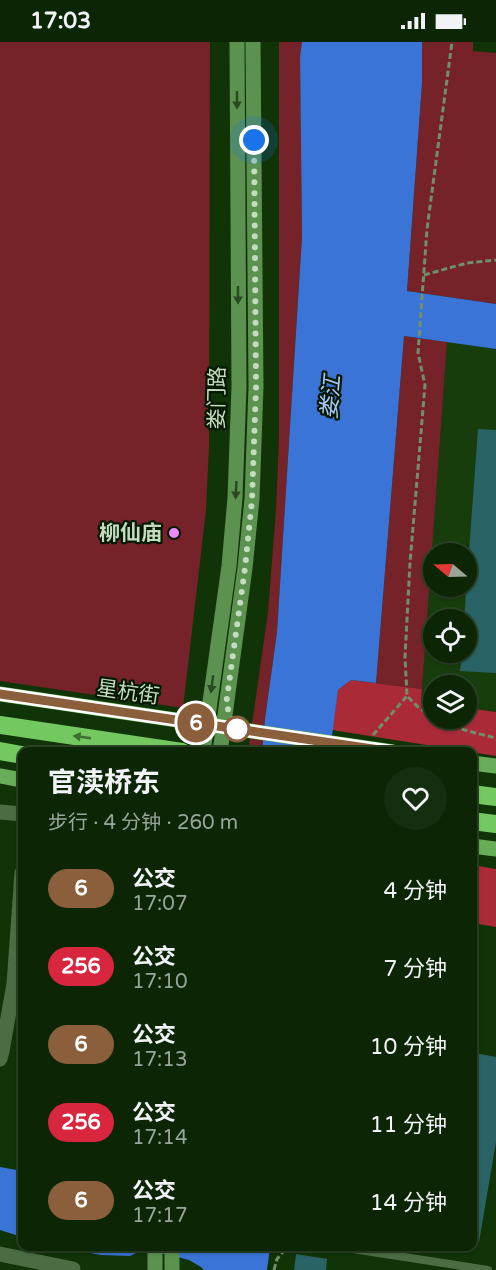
<!DOCTYPE html>
<html lang="zh">
<meta charset="utf-8">
<style>
:root{--surface:#0c2605;--page:#152e0f;--text:#f1f3f6;--muted:#9aa59a;--line:#2c4327}
body{margin:0;font-family:"Varela Round","Noto Sans SC",sans-serif;background:var(--page);color:var(--text);height:100vh;display:flex;flex-direction:column;font-size:22px;white-space:nowrap}
*{box-sizing:border-box;margin:0}
p{font-size:20px;color:var(--muted)}
.icon{flex:none;width:33px;height:33px;fill:none;stroke:currentColor;stroke-width:2;stroke-linecap:round;stroke-linejoin:round}
.map{position:relative;flex:1;overflow:hidden}
.sheet{position:absolute;left:18px;top:705px;width:459px;height:504px;display:flex;flex-direction:column;background:var(--surface);border-radius:12px;box-shadow:0 2px 4px #0004,0 0 0 2px var(--line)}
.sheet>*{flex:none}
.badge{padding:0 12px;border-radius:20px;font-size:21px;line-height:39px}
.needle{width:39px;rotate:289deg}
.tools{position:absolute;left:423px;top:501px;display:grid;gap:12px}
.tools a{display:grid;place-items:center;width:54px;height:54px;border-radius:50%;background:var(--surface);box-shadow:0 2px 4px #0004,0 0 0 2px var(--line);font-size:30px}
.you{position:absolute;width:30px;height:30px;margin:-15px;border:4px solid #fff;border-radius:50%;background:#1a73e8;box-shadow:0 0 0 9px #1a73e833}
.map>.badge{position:absolute;translate:-50% -50%;box-shadow:0 0 0 3px #fff}
.round{display:grid;place-items:center;flex:none;width:63px;height:63px;border-radius:32px;background:var(--page)}
.summary{display:flex;align-items:center;justify-content:space-between;height:102px;padding:0 30px}
h1{font-size:28px;font-weight:700;line-height:45px}
ul{padding:0;list-style:none}
li{display:flex;align-items:center;gap:18px;height:78px;padding:0 30px}
li div{flex:1}
li b{display:block;font-size:22px}
li em{font-style:normal}
li .badge{min-width:66px;font-weight:700;text-align:center}
.status{display:flex;justify-content:space-between;align-items:center;height:42px;padding:0 30px;background:var(--surface);direction:ltr}
.status svg{height:16px;fill:currentColor}
.map>svg:first-child{display:block}
</style>
<div class="status"><b>17:03</b><svg viewBox="0 0 49 12"><path d="M0 12V9h3v3zM5 12V6h3v6zM10 12V3h3v9zM15 12V0h3v12zM26 1h20v11H26zM47 4h2v5h-2z"/></svg></div>
<div class="map">
<svg width="496" height="1228" viewBox="0 0 496 1228">
<rect width="100%" height="100%" fill="#103307"/>
<path fill="#173d0c" fill-rule="evenodd" d="M447 300 496 306V670L467 666 466 644H434L433 661 421 659ZM434 512H466V544H434ZM434 578H466V610H434Z"/>
<g fill="#752229">
<path d="M0 0H210L209 405 206 468 183 666 0 639Z"/>
<path d="M279 0H302L300 15 302 195 277 590 265 677 262 709 248 710 268 570 276 468 279 397Z"/>
<path d="M422 0H473V9L496 11V262L407 249 422 41Z"/>
<path d="M404 294 447 300 422 647 376 641Z"/>
</g>
<g fill="#aa2a38">
<path d="M351 638 422 647 421 659 433 661 434 676H466L467 666 496 670V714L332 688 338 648Z"/>
<path d="M473 823 496 827V885L473 881Z"/>
</g>
<g fill="#3974d6">
<path d="M302 0H422V41L407 249 496 262V307L404 294 376 641 351 638 338 648 330 709 262 710 265 677 277 590 302 195 300 15Z"/>
<path d="M0 1125 22 1129V1195L0 1188Z"/>
<path d="M59 1205H270L267 1228H204L201 1225 189 1218 170 1213 142 1208 130 1214 101 1213Z"/>
</g>
<g fill="#296366">
<path d="M478 387 496 388V631L460 629 462 610H466V578H464Z"/>
<path d="M475 1011 496 1015V1100L479 1200H472V1067L475 1055 472 1054V1029Z"/>
<path d="M296 1212 327 1217 326 1228H294Z"/>
</g>
<g fill="none" stroke-linecap="round" stroke-linejoin="round">
<g stroke="#718f6a" stroke-width="3" stroke-dasharray="6 3" stroke-linecap="butt">
<path d="M424 233 467 221 496 218"/>
<path d="M434 675 419 666 407 654 405 615 410 521 425 343 418 311 427 187 452 0"/>
<path d="M437 676C455 687 476 691 496 696"/>
<path d="M373 693 407 654"/>
<path d="M274 1228 277 1217 288 1204"/>
</g>
<path stroke="#4b6d44" stroke-width="8" d="M333 1204 488 1228"/>
<g stroke="#4b6d44" stroke-width="15">
<path d="M0 770 22 772"/>
<path d="M0 1017 2 1009 14 942 22 831"/>
<path d="M0 1212 73 1227V1228"/>
</g>
<g stroke="#5c9250" stroke-width="15">
<path d="M203 710 229 524 235 456 239 345 237 0"/>
<path d="M220 710 245 526 252 457 256 345 253 0"/>
<path d="M155 1228V1204"/>
<path d="M172 1228V1204"/>
</g>
<g stroke="#68ae58" stroke-width="15">
<path d="M0 652 393 710"/>
<path d="M472 721 496 724"/>
<path d="M0 734 22 738"/>
<path d="M472 804 496 807"/>
</g>
<g stroke="#73c860" stroke-width="18">
<path d="M0 683 182 710"/>
<path d="M0 709 22 713"/>
<path d="M472 752 496 755"/>
<path d="M472 779 496 782"/>
</g>
</g>
<defs><path id="oneway-solid" d="M-6-.8H1V-3.2L6.5 0L1 3.2V.8H-6Z" transform="scale(1.5)"/></defs>
<g fill="#284921">
<use href="#oneway-solid" transform="translate(237 58) rotate(90)"/>
<use href="#oneway-solid" transform="translate(238 253) rotate(90)"/>
<use href="#oneway-solid" transform="translate(236 448) rotate(93)"/>
<use href="#oneway-solid" transform="translate(212 642) rotate(98)"/>
</g>
<use fill="#3c7031" href="#oneway-solid" transform="translate(82 695) rotate(-172)"/>
<g fill="none" stroke-linecap="round" stroke-linejoin="round">
<defs>
<path id="line" d="M0 652 393 710"/>
</defs>
<use href="#line" stroke="#fff" stroke-width="14"/>
<use href="#line" stroke="#8b5e3c" stroke-width="9"/>
<path stroke="#c3dcbd" stroke-width="6" stroke-dasharray="0 10.8" d="M237 687 226 663 245 526 252 458 256 345 254 98"/>
</g>
<circle fill="#e98dfe" stroke="#051802" stroke-width="2" cx="174" cy="491" r="6"/>
<circle fill="#fff" stroke="#8b5e3c" stroke-width="3" cx="237" cy="687" r="12"/>
<g text-anchor="middle" stroke-width="4.5" stroke-linejoin="round" paint-order="stroke">
<g font-size="21" fill="#c3dcbd" stroke="#051802">
<text transform="translate(217 356) rotate(-89)" y="7">娄门路</text>
<text transform="translate(128 650) rotate(8)" y="7">星杭街</text>
</g>
<g font-size="21" font-weight="bold" fill="#c3dcbd" stroke="#051802" text-anchor="end">
<text x="162" y="498">柳仙庙</text>
</g>
<g font-size="22" font-style="italic" fill="#a9c8f9" stroke="#051802">
<text transform="translate(330 355) rotate(-85)" y="8">娄江</text>
</g>
</g>
</svg>
<div class="tools">
<a><svg class="needle" viewBox="-14 -14 28 28"><path d="M0-13l5 13h-10z" fill="#e53935"/><path d="M0 13l5-13h-10z" fill="#9aa59a"/></svg></a>
<a><svg class="icon" aria-label="locate" viewBox="0 0 24 24"><circle cx="12" cy="12" r="6"/><path d="M12 2v4M12 18v4M2 12h4M18 12h4"/></svg></a>
<a><svg class="icon" aria-label="layers" viewBox="0 0 24 24"><path d="M12 4l9 5-9 5-9-5zM3 14l9 5 9-5"/></svg></a>
</div>
<div class="you" style="left:254px;top:98px"></div>
<b class="badge" style="left:196px;top:681px;background:#8b5e3c;color:#fff">6</b>
<section class="sheet">
<div class="summary"><div><h1>官渎桥东</h1><p>步行 · 4 分钟 · 260 m</p></div><a class="round"><svg class="icon" aria-label="heart" viewBox="0 0 24 24"><path d="M12 20l-8-8c-3-5 5-10 8-4 3-6 11-1 8 4z"/></svg></a></div>
<ul>
<li><span class="badge" style="background:#8b5e3c;color:#fff">6</span><div><b>公交</b><p>17:07</p></div><em>4 分钟</em></li>
<li><span class="badge" style="background:#d7263d;color:#fff">256</span><div><b>公交</b><p>17:10</p></div><em>7 分钟</em></li>
<li><span class="badge" style="background:#8b5e3c;color:#fff">6</span><div><b>公交</b><p>17:13</p></div><em>10 分钟</em></li>
<li><span class="badge" style="background:#d7263d;color:#fff">256</span><div><b>公交</b><p>17:14</p></div><em>11 分钟</em></li>
<li><span class="badge" style="background:#8b5e3c;color:#fff">6</span><div><b>公交</b><p>17:17</p></div><em>14 分钟</em></li>
</ul>
</section>
</div>
